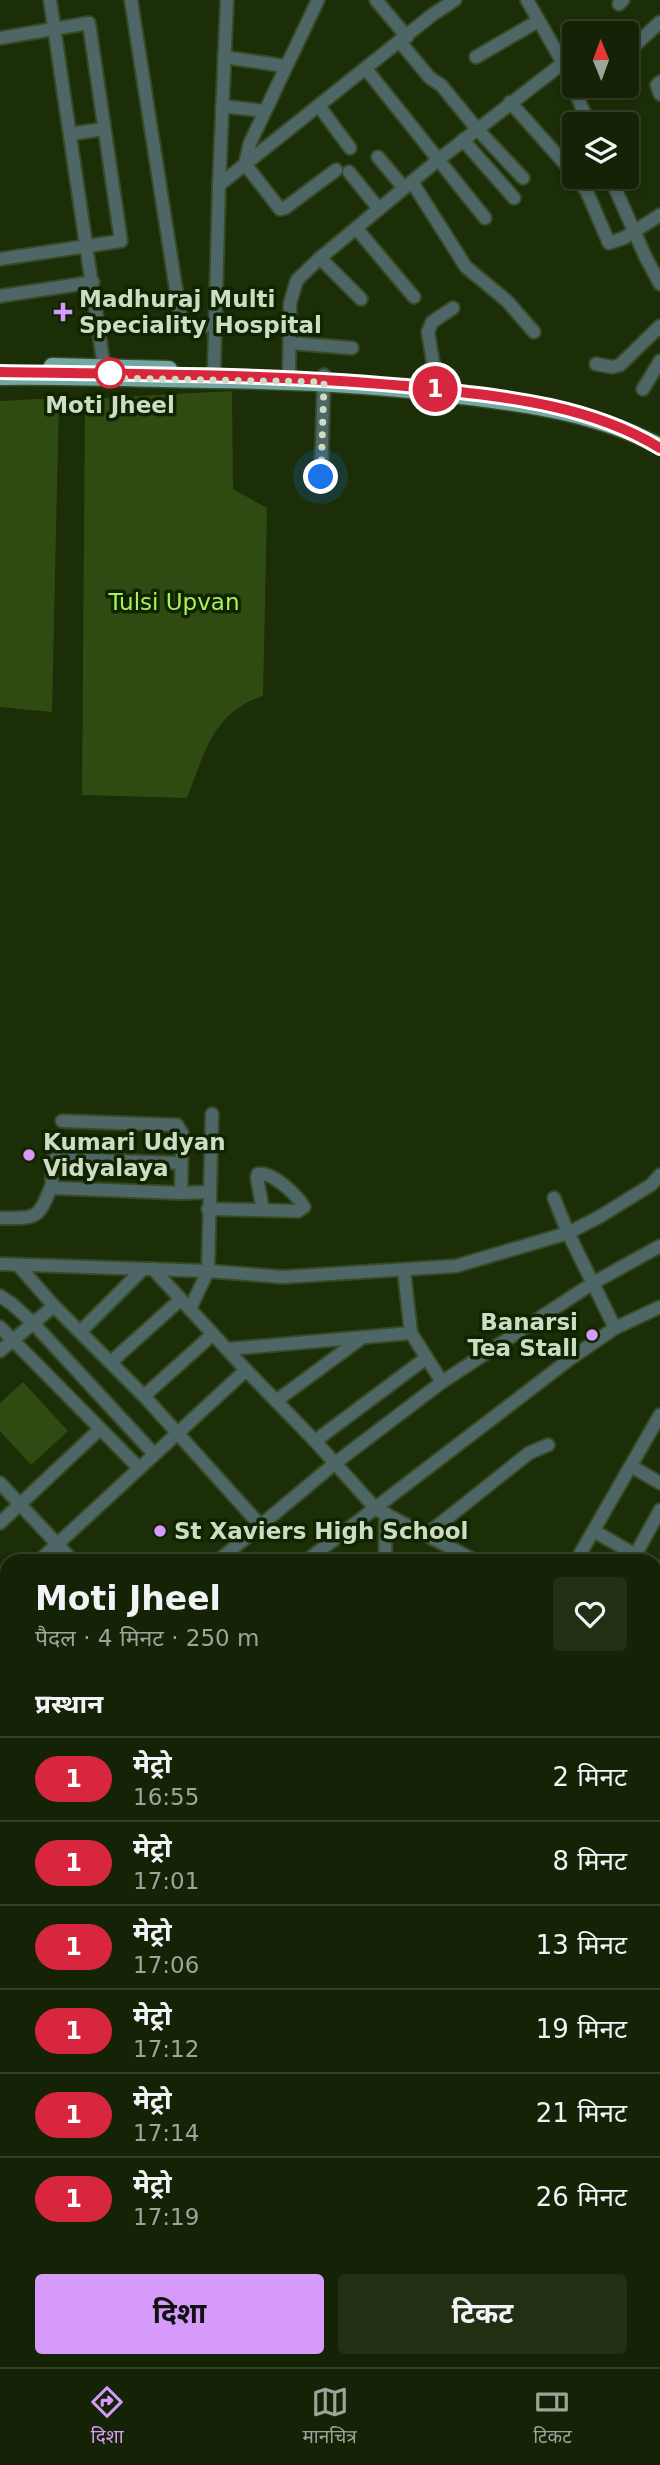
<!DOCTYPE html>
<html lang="hi">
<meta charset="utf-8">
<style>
:root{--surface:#142205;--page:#212f13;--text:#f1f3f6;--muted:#9da49a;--line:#333f27;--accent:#d69bfa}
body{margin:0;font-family:"DejaVu Sans","Noto Sans Devanagari",sans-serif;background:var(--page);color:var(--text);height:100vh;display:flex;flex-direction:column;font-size:26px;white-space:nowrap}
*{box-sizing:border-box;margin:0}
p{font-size:23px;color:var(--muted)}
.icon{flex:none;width:38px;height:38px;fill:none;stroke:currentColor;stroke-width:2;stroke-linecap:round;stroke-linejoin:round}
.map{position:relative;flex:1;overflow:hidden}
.drawer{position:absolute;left:0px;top:1554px;width:662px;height:814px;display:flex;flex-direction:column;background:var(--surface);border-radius:21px 21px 0 0;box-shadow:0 4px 10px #0003,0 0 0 2px var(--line)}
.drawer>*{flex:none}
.badge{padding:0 14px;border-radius:23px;font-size:24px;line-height:46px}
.needle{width:46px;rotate:359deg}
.tools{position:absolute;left:562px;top:21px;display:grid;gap:14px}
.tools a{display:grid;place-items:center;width:77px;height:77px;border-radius:7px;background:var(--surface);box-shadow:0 4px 10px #0003,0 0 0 2px var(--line);font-size:35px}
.you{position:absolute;width:35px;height:35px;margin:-18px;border:5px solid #fff;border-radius:50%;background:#1a73e8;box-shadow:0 0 0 10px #1a73e833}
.map>.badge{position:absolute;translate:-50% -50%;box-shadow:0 0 0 4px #fff}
h2{padding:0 35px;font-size:26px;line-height:63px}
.round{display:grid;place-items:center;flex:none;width:74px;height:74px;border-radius:7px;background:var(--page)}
.headline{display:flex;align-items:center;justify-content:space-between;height:119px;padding:0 35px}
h1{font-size:33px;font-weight:700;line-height:52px}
.primary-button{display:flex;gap:14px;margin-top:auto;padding:14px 35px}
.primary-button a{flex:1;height:80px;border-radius:7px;background:var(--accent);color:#111;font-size:28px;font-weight:700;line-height:80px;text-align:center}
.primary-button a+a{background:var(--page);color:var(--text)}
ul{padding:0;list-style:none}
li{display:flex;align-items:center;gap:21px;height:84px;padding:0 35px;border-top:2px solid var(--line)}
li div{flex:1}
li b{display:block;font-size:26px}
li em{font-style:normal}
li .badge{min-width:77px;font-weight:700;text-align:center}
.tab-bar{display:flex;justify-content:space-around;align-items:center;height:98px;border-top:2px solid var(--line);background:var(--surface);font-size:19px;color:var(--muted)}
.tab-bar a{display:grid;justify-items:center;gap:4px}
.tab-bar .current{color:var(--accent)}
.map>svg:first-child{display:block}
</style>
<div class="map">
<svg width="660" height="2367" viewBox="0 0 660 2367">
<rect width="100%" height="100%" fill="#1b2e07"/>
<g fill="#2f4b11">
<path d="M232 391 233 489 267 508 263 696C213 711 204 755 187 798L82 795 85 399Z"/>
<path d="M59 398 52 712 0 707V401Z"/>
<path d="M23 1382 68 1431 31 1465 0 1431V1403Z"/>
</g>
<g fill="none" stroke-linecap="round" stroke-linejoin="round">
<defs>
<g id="minor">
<path d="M50 0 105 374"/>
<path d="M131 0 180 315 183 321 190 325 217 326"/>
<path d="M318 0 250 143 245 164 280 209 285 208 336 170"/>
<path d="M376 0 407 37"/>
<path d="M527 0 563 63 589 124"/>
<path d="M619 4 623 0"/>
<path d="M0 38 89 23 121 241 0 259"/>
<path d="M400 42 430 78 441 85 477 129 523 178"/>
<path d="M633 47 660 22"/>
<path d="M224 57 285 66"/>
<path d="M476 57 538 21"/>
<path d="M366 69 485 218"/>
<path d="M660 82 657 85 660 94"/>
<path d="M510 102 574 174"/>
<path d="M222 106 265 111"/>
<path d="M319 106 350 148"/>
<path d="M70 134 104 129"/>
<path d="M463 140 514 198"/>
<path d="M378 157 404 188"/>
<path d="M349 172 379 209"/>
<path d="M576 177 587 192 609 243 624 238 660 215"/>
<path d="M610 177 646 258 660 284"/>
<path d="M412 182 466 267 507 301 534 332"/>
<path d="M219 185 432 15 455 0"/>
<path d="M356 228 414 297"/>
<path d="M320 258 361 299"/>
<path d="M0 296 93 282"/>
<path d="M290 343 352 348"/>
<path d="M596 364 612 367 620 365 660 326"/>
<path d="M214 370 219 185 227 0"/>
<path d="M289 373 290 303 297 280 320 258 438 160 563 63"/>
<path d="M437 386 428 332 432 322 453 308"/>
<path d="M643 389 660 361"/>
<path d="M321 477 324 375"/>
<path d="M62 1121 177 1125 182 1133 181 1193 55 1188 52 1184V1161L55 1159 181 1163"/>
<path d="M181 1193 209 1192"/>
<path d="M554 1198 568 1233 615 1328"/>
<path d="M208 1209 298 1211 304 1207C297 1195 272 1171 258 1174L257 1178 263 1210"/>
<path d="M0 1218C38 1218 38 1220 52 1184"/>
<path d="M0 1264 208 1271 283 1277 456 1266 568 1233 599 1217 651 1185 660 1175"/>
<path d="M18 1265 54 1306 144 1396 261 1526"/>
<path d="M153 1269 246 1370 315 1441 376 1509 476 1561"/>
<path d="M404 1271 411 1333 442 1382"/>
<path d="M0 1296 12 1304 33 1323 154 1454"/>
<path d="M190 1309 208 1271 212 1114"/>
<path d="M0 1327 138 1467"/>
<path d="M81 1331 143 1269"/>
<path d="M228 1349 411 1333"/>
<path d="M0 1351 54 1306"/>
<path d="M111 1362 180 1300"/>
<path d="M144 1396 213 1334"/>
<path d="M276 1401 363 1337"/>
<path d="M315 1441 426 1358"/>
<path d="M631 1466 660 1483"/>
<path d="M0 1483 73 1561"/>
<path d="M0 1523 100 1429"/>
<path d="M594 1531 646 1561"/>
<path d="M426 1535 529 1453 548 1445"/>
<path d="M39 1561 246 1370"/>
<path d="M218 1561 334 1464 442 1382 593 1283 660 1246"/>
<path d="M306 1561 570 1359 615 1328 660 1307"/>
<path d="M385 1561 386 1514"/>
<path d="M576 1561 660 1415"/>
<path d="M632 1561 660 1510"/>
<path d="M654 1566 660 1569"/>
<path d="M0 1595 7 1589"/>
<path d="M654 1659 660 1662"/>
<path d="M0 1690 7 1697"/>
<path d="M654 1708 660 1711"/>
<path d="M654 1756 660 1759"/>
<path d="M654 1788 660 1791"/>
<path d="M654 1823 660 1826"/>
<path d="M654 1873 660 1876"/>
<path d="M654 1927 660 1931"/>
<path d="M0 1949 7 1956"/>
<path d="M654 1976 660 1979"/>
<path d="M0 2032 7 2039"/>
<path d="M654 2035 660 2038"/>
<path d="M0 2073 7 2080"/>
<path d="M654 2105 660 2066"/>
<path d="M0 2109 7 2102"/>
<path d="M654 2191 660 2192"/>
<path d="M0 2253 7 2260"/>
<path d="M654 2265 660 2266"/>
<path d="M654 2320 660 2323"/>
<path d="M654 2359 660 2362"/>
<path d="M111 2361 117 2367"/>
<path d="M293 2361 300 2367"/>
<path d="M336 2361 343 2367"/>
<path d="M405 2361 411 2367"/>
<path d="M257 2367 264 2361"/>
<path d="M555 2367 559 2361"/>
<path d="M613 2367 616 2361"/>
</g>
<g id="major">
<path d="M52 366 169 369"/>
<path d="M0 377C71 376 141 379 212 380 296 381 378 385 461 396 530 404 597 414 660 446"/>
</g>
<g id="highway">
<path d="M0 1794 7 1802"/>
<path d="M0 1813 7 1821"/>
<path d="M515 2361 521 2367"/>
</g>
</defs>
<use href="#minor" stroke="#384a25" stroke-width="16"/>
<use href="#major" stroke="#384a25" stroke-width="19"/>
<use href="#highway" stroke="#384a25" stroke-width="23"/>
<use href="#minor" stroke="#4e6766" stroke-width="12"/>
<use href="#major" stroke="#72a7a4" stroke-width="16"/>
<use href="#highway" stroke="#80c0bd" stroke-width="19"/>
<defs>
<g id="rail">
<path d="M0 372C138 373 277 373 415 387 482 394 555 399 618 425 633 431 647 440 660 448"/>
<path d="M0 1833 7 1841"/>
<path d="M485 2361 490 2367"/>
</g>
</defs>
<use href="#rail" stroke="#8a997c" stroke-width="5"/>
<use href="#rail" stroke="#112400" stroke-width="2.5" stroke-dasharray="8" stroke-linecap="butt"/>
</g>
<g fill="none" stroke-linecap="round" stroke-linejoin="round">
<defs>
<path id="line" d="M0 372C142 374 284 374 425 388 506 397 590 405 660 448"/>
</defs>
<use href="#line" stroke="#fff" stroke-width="16"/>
<use href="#line" stroke="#d7263d" stroke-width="10"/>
<path stroke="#cfdcc5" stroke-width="7" stroke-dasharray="0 12.6" d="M110 373 106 378 324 382 321 477"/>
</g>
<g fill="#d69bfa" stroke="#112400" stroke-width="2.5">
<path d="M59.5 301.5h7v7h7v7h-7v7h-7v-7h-7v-7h7z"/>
<circle cx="29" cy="1155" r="7"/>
<circle cx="592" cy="1335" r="7"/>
<circle cx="160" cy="1531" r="7"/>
</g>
<circle fill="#fff" stroke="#d7263d" stroke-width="3.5" cx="110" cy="373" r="14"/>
<g text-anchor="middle" stroke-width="7" stroke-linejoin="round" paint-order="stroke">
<g font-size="23" font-weight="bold" fill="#cfdcc5" stroke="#112400" text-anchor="start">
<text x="79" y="307">Madhuraj Multi<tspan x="79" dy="26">Speciality Hospital</tspan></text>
<text x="43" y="1150">Kumari Udyan<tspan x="43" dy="26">Vidyalaya</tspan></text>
<text x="578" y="1330" text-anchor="end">Banarsi<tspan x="578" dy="26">Tea Stall</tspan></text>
<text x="174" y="1539">St Xaviers High School</text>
</g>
<g font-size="23" font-weight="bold" fill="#cfdcc5" stroke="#112400">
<text x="110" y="413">Moti Jheel</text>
</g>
<g font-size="23" fill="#a7f15e" stroke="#112400">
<text x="174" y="610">Tulsi Upvan</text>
</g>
</g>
</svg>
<div class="tools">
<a><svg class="needle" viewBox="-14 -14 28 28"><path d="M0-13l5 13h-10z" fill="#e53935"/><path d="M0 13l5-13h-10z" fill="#9da49a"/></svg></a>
<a><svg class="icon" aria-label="layers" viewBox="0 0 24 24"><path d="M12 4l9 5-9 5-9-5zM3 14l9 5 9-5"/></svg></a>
</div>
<div class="you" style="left:321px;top:477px"></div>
<b class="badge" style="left:435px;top:389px;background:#d7263d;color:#fff">1</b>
<section class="drawer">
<div class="headline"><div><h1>Moti Jheel</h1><p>पैदल · 4 मिनट · 250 m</p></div><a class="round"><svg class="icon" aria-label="heart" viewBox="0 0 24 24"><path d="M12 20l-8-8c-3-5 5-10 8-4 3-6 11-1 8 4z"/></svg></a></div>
<h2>प्रस्थान</h2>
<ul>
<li><span class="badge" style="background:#d7263d;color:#fff">1</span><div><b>मेट्रो</b><p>16:55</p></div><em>2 मिनट</em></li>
<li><span class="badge" style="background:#d7263d;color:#fff">1</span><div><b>मेट्रो</b><p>17:01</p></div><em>8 मिनट</em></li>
<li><span class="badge" style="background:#d7263d;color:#fff">1</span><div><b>मेट्रो</b><p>17:06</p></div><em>13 मिनट</em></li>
<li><span class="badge" style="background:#d7263d;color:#fff">1</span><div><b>मेट्रो</b><p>17:12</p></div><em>19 मिनट</em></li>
<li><span class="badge" style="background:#d7263d;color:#fff">1</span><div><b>मेट्रो</b><p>17:14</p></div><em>21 मिनट</em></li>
<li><span class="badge" style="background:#d7263d;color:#fff">1</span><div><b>मेट्रो</b><p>17:19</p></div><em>26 मिनट</em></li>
</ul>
<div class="primary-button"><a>दिशा</a><a>टिकट</a></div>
</section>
</div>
<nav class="tab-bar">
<a class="current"><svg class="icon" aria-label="directions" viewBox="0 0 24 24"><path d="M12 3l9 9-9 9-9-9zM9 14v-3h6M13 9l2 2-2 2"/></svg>दिशा</a>
<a><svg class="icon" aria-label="map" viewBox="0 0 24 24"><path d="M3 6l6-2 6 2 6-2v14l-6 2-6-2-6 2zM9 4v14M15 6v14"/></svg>मानचित्र</a>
<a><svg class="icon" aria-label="tickets" viewBox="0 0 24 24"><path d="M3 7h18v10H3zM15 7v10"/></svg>टिकट</a>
</nav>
